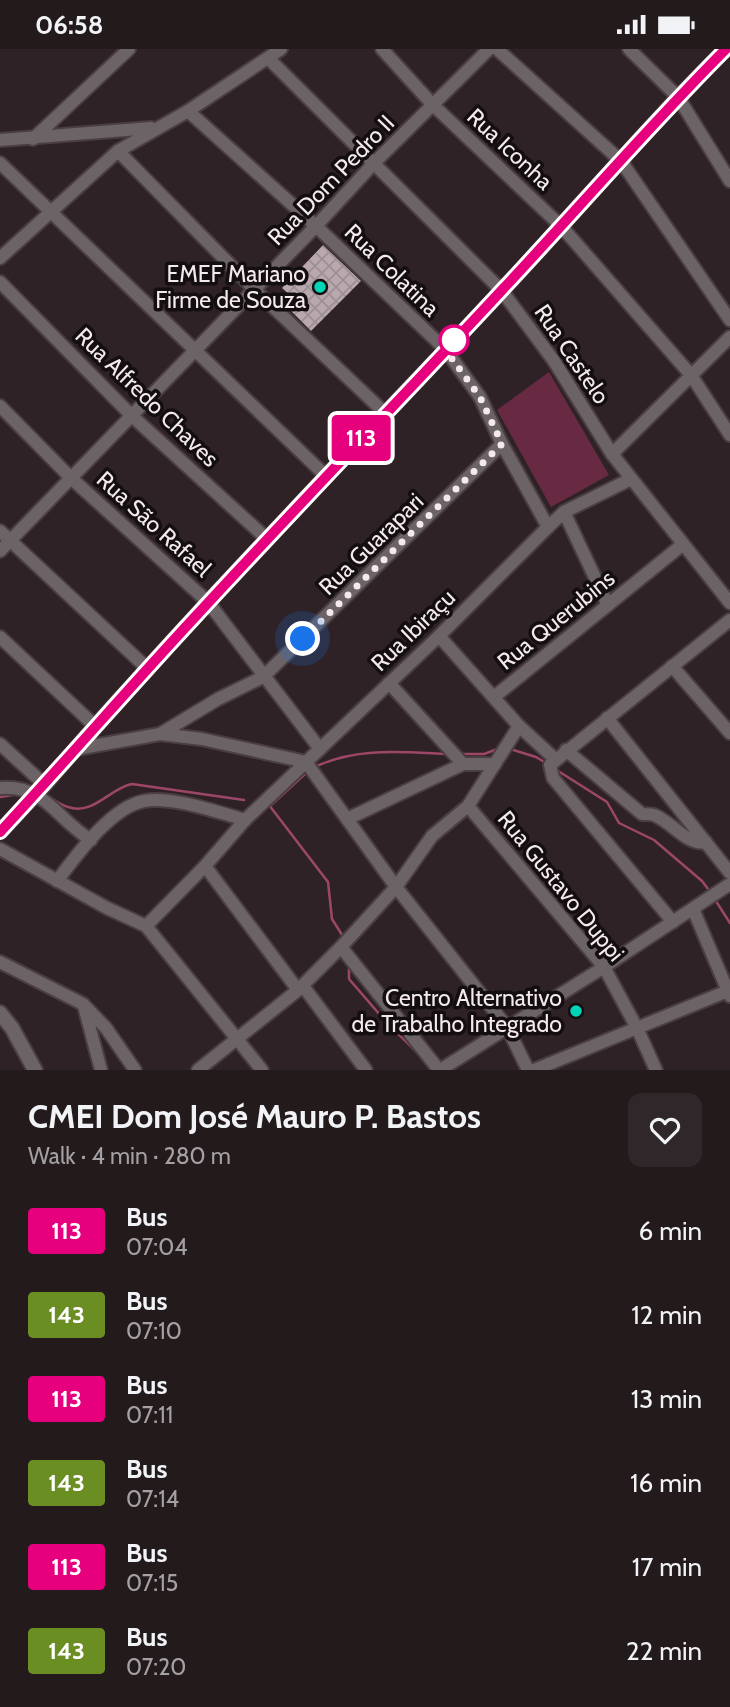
<!DOCTYPE html>
<meta charset="utf-8">
<style>
:root{--surface:#231a1c;--page:#2f2729;--text:#f1f3f6;--muted:#a3a1a3}
body{margin:0;font-family:Cabin,sans-serif;background:var(--page);color:var(--text);height:100vh;display:flex;flex-direction:column;font-size:26px;white-space:nowrap}
*{box-sizing:border-box;margin:0}
p{font-size:23px;color:var(--muted)}
.icon{flex:none;width:38px;height:38px;fill:none;stroke:currentColor;stroke-width:2;stroke-linecap:round;stroke-linejoin:round}
.map{position:relative;height:1021px;overflow:hidden}
.details{display:flex;flex-direction:column;background:var(--surface);flex:1}
.details>*{flex:none}
.badge{padding:0 14px;border-radius:5px;font-size:24px;line-height:46px}
.you{position:absolute;width:35px;height:35px;margin:-18px;border:5px solid #fff;border-radius:50%;background:#1a73e8;box-shadow:0 0 0 10px #1a73e833}
.map>.badge{position:absolute;translate:-50% -50%;box-shadow:0 0 0 4px #fff}
.round{display:grid;place-items:center;flex:none;width:74px;height:74px;border-radius:14px;background:var(--page)}
.overview{display:flex;align-items:center;justify-content:space-between;height:119px;padding:0 28px}
h1{font-size:33px;font-weight:700;line-height:52px}
ul{padding:0;list-style:none}
li{display:flex;align-items:center;gap:21px;height:84px;padding:0 28px}
li div{flex:1}
li b{display:block;font-size:26px}
li em{font-style:normal}
li .badge{min-width:77px;font-weight:700;text-align:center}
.status{display:flex;justify-content:space-between;align-items:center;height:49px;padding:0 35px;background:var(--surface);direction:ltr}
.status svg{height:19px;fill:currentColor}
.map>svg:first-child{display:block}
</style>
<div class="status"><b>06:58</b><svg viewBox="0 0 49 12"><path d="M0 12V9h3v3zM5 12V6h3v6zM10 12V3h3v9zM15 12V0h3v12zM26 1h20v11H26zM47 4h2v5h-2z"/></svg></div>
<div class="map">
<svg width="730" height="1021" viewBox="0 0 730 1021">
<defs>
<pattern id="building-cross-hatch" width="8" height="8" patternUnits="userSpaceOnUse" patternTransform="scale(1.75)"><rect width="8" height="8" fill="#b9a8ad"/><path d="M0 0l8 8M0 8l8-8" fill="none" stroke="#9d9094"/></pattern>
</defs>
<rect width="100%" height="100%" fill="#2f2226"/>
<path fill="#682942" d="M549 323 609 426 551 458 497 361Z"/>
<g fill="none" stroke-linecap="round" stroke-linejoin="round">
<g stroke="#9c4768" stroke-width="2.5">
<path d="M510 700 536 708 546 714"/>
<path d="M460 705H484L500 699"/>
<path d="M315 718C355 698 402 703 446 705"/>
<path d="M555 720 607 753 619 774 654 791 702 832 711 844"/>
<path d="M48 747C54 751 61 756 68 758 93 767 110 739 132 735L244 751"/>
<path d="M0 748 19 745"/>
<path d="M269 756 328 833 332 870 344 889"/>
<path d="M270 757 306 724"/>
<path d="M714 849 730 874"/>
<path d="M349 914V930L387 974 422 1008"/>
</g>
</g>
<path fill="url(#building-cross-hatch)" d="M323 196 361 232 311 282 291 262 299 254 282 239Z"/>
<g fill="none" stroke-linecap="round" stroke-linejoin="round">
<defs>
<g id="minor">
<path d="M382 0 433 56 561 177 691 326 730 386"/>
<path d="M497 0 621 112 730 271"/>
<path d="M629 0 678 48 730 132"/>
<path d="M268 9 502 242 554 312 612 405 730 554"/>
<path d="M188 62 316 177 445 300 480 348 502 395 548 478"/>
<path d="M33 90 129 0"/>
<path d="M0 91 151 79"/>
<path d="M118 102 255 241 385 364"/>
<path d="M0 114 326 427"/>
<path d="M0 209 118 102 188 62 281 0"/>
<path d="M0 233 132 367 267 490"/>
<path d="M0 357 71 429 208 553 320 700"/>
<path d="M612 405 730 288"/>
<path d="M564 463 608 556"/>
<path d="M0 482 148 620"/>
<path d="M0 502 316 177 374 114 489 0"/>
<path d="M439 587 519 677 555 710"/>
<path d="M0 588 95 677"/>
<path d="M672 617 730 684"/>
<path d="M389 634 463 715H495"/>
<path d="M494 648 682 496"/>
<path d="M607 669 730 824"/>
<path d="M160 685 202 690 306 713 396 838 507 978 528 1021"/>
<path d="M0 695 45 736"/>
<path d="M76 700 160 685 218 650 263 628 502 395"/>
<path d="M566 701 642 765C644 765 652 765 654 766 671 772 687 797 706 793"/>
<path d="M0 739C45 735 56 770 91 791"/>
<path d="M468 757 604 918 637 979 656 1021"/>
<path d="M347 770 463 715"/>
<path d="M0 783 45 736 95 677 208 553 385 364 502 242 678 48 726 0"/>
<path d="M0 800 107 859 146 877 262 1021"/>
<path d="M205 817 298 941"/>
<path d="M57 832C76 807 111 758 144 752 172 747 217 763 245 771"/>
<path d="M693 860 730 947"/>
<path d="M673 873 553 729 550 716 730 571"/>
<path d="M146 877 205 817 245 771 439 587 548 478 564 463 631 430"/>
<path d="M341 898 439 1021"/>
<path d="M0 913 83 955 106 979 135 1021"/>
<path d="M303 937 366 1021"/>
<path d="M84 957 101 1021"/>
<path d="M198 1021 298 941 341 898 396 838 432 787 468 757 519 677"/>
<path d="M440 1021 604 918 730 835"/>
<path d="M534 1021 730 941"/>
</g>
<path id="tertiary" d="M0 964 12 979 35 1021"/>
</defs>
<use href="#minor" stroke="#4b3e42" stroke-width="16"/>
<use href="#tertiary" stroke="#4b3e42" stroke-width="18"/>
<use href="#minor" stroke="#6b6366" stroke-width="12"/>
<use href="#tertiary" stroke="#6b6366" stroke-width="14"/>
</g>
<g fill="none" stroke-linecap="round" stroke-linejoin="round">
<defs>
<path id="line" d="M0 783C66 712 129 639 195 568 296 458 401 350 503 240 578 160 649 77 726 0"/>
</defs>
<use href="#line" stroke="#fff" stroke-width="16"/>
<use href="#line" stroke="#e6007e" stroke-width="10"/>
<path stroke="#f4eaed" stroke-width="7" stroke-dasharray="0 12.6" d="M303 590 502 395 480 348 445 300 454 291"/>
</g>
<g fill="#01d5b7" stroke="#130e0f" stroke-width="2.5">
<circle cx="320" cy="238" r="7"/>
<circle cx="576" cy="962" r="7"/>
</g>
<circle fill="#fff" stroke="#e6007e" stroke-width="3.5" cx="454" cy="291" r="14"/>
<g text-anchor="middle" stroke-width="7" stroke-linejoin="round" paint-order="stroke">
<g font-size="23" fill="#f4eaed" stroke="#130e0f">
<text transform="translate(510 100) rotate(43)" y="8">Rua Iconha</text>
<text transform="translate(331 131) rotate(-46)" y="8">Rua Dom Pedro II</text>
<text transform="translate(392 221) rotate(44)" y="8">Rua Colatina</text>
<text transform="translate(572 305) rotate(56)" y="8">Rua Castelo</text>
<text transform="translate(147 348) rotate(44)" y="8">Rua Alfredo Chaves</text>
<text transform="translate(154 475) rotate(42)" y="8">Rua São Rafael</text>
<text transform="translate(371 495) rotate(-44)" y="8">Rua Guarapari</text>
<text transform="translate(556 571) rotate(-39)" y="8">Rua Querubins</text>
<text transform="translate(413 581) rotate(-44)" y="8">Rua Ibiraçu</text>
<text transform="translate(561 837) rotate(51)" y="8">Rua Gustavo Duppi</text>
</g>
<g font-size="23" fill="#f4eaed" stroke="#130e0f" text-anchor="end">
<text x="306" y="233">EMEF Mariano<tspan x="306" dy="26">Firme de Souza</tspan></text>
<text x="562" y="957">Centro Alternativo<tspan x="562" dy="26">de Trabalho Integrado</tspan></text>
</g>
</g>
</svg>
<div class="you" style="left:303px;top:590px"></div>
<b class="badge" style="left:361px;top:389px;background:#e6007e;color:#fff">113</b>
</div>
<section class="details">
<div class="overview"><div><h1>CMEI Dom José Mauro P. Bastos</h1><p>Walk · 4 min · 280 m</p></div><a class="round"><svg class="icon" aria-label="heart" viewBox="0 0 24 24"><path d="M12 20l-8-8c-3-5 5-10 8-4 3-6 11-1 8 4z"/></svg></a></div>
<ul>
<li><span class="badge" style="background:#e6007e;color:#fff">113</span><div><b>Bus</b><p>07:04</p></div><em>6 min</em></li>
<li><span class="badge" style="background:#6b8e23;color:#fff">143</span><div><b>Bus</b><p>07:10</p></div><em>12 min</em></li>
<li><span class="badge" style="background:#e6007e;color:#fff">113</span><div><b>Bus</b><p>07:11</p></div><em>13 min</em></li>
<li><span class="badge" style="background:#6b8e23;color:#fff">143</span><div><b>Bus</b><p>07:14</p></div><em>16 min</em></li>
<li><span class="badge" style="background:#e6007e;color:#fff">113</span><div><b>Bus</b><p>07:15</p></div><em>17 min</em></li>
<li><span class="badge" style="background:#6b8e23;color:#fff">143</span><div><b>Bus</b><p>07:20</p></div><em>22 min</em></li>
</ul>
</section>
